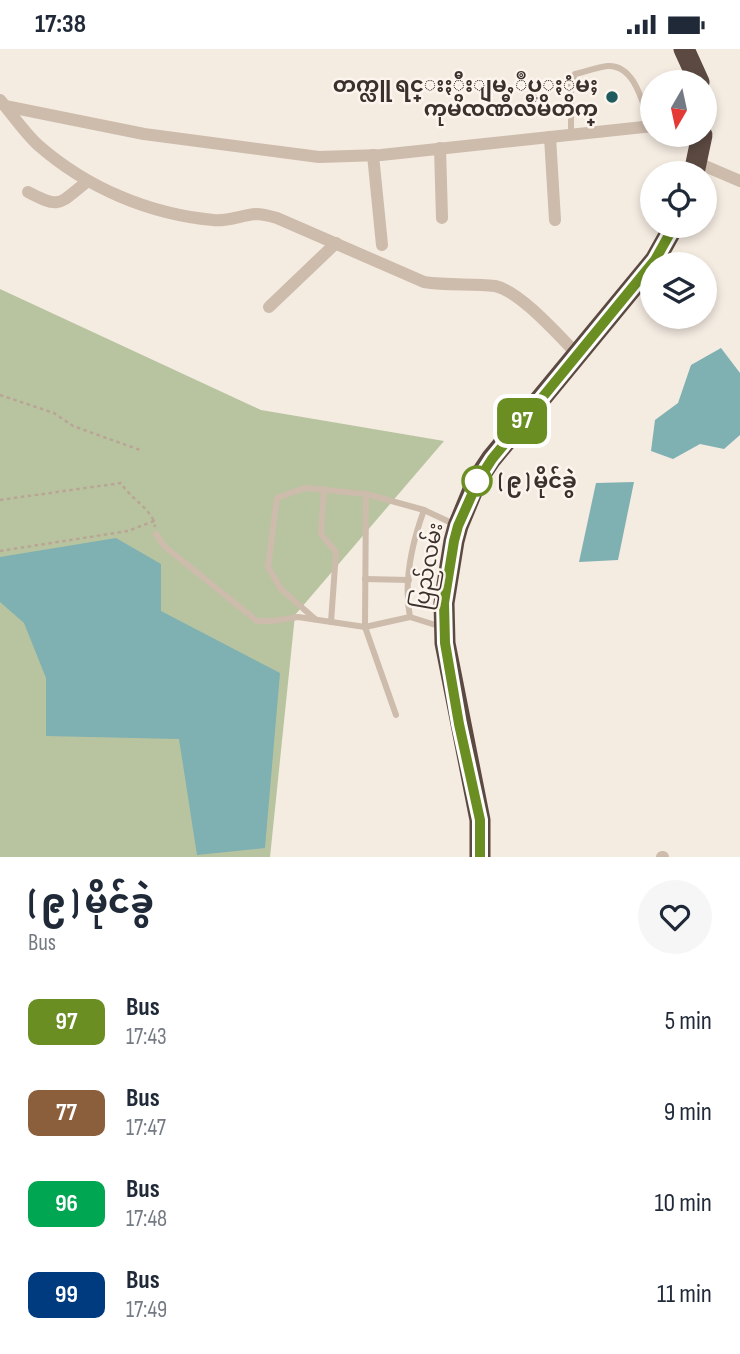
<!DOCTYPE html>
<meta charset="utf-8">
<style>
:root{--surface:#fff;--page:#f6f6f7;--text:#1f2937;--muted:#747a83}
body{margin:0;font-family:"Sofia Sans Condensed","Noto Sans Myanmar",sans-serif;background:var(--page);color:var(--text);height:100vh;display:flex;flex-direction:column;font-size:26px;white-space:nowrap}
*{box-sizing:border-box;margin:0}
p{font-size:23px;color:var(--muted)}
.icon{flex:none;width:38px;height:38px;fill:none;stroke:currentColor;stroke-width:2;stroke-linecap:round;stroke-linejoin:round}
.map{position:relative;height:808px;overflow:hidden}
.sheet{display:flex;flex-direction:column;background:var(--surface);flex:1}
.sheet>*{flex:none}
.badge{padding:0 14px;border-radius:10px;font-size:24px;line-height:46px}
.needle{width:46px;rotate:189deg}
.controls{position:absolute;left:640px;top:21px;display:grid;gap:14px}
.controls a{display:grid;place-items:center;width:77px;height:77px;border-radius:50%;background:var(--surface);box-shadow:0 4px 10px #0003;font-size:35px}
.map>.badge{position:absolute;translate:-50% -50%;box-shadow:0 0 0 4px #fff}
.round{display:grid;place-items:center;flex:none;width:74px;height:74px;border-radius:37px;background:var(--page)}
.headline{display:flex;align-items:center;justify-content:space-between;height:119px;padding:0 28px}
h1{font-size:33px;font-weight:800;line-height:52px}
ul{padding:0;list-style:none}
li{display:flex;align-items:center;gap:21px;height:91px;padding:0 28px}
li div{flex:1}
li b{display:block;font-size:26px}
li em{font-style:normal}
li .badge{min-width:77px;font-weight:700;text-align:center}
.status{display:flex;justify-content:space-between;align-items:center;height:49px;padding:0 35px;background:var(--surface);direction:ltr}
.status svg{height:19px;fill:currentColor}
.map>svg:first-child{display:block}
</style>
<div class="status"><b>17:38</b><svg viewBox="0 0 49 12"><path d="M0 12V9h3v3zM5 12V6h3v6zM10 12V3h3v9zM15 12V0h3v12zM26 1h20v11H26zM47 4h2v5h-2z"/></svg></div>
<div class="map">
<svg width="740" height="808" viewBox="0 0 740 808">
<rect width="100%" height="100%" fill="#f4ebe1"/>
<path fill="#b8c4a0" d="M0 240 261 361 444 392 295 566 270 808H0Z"/>
<g fill="#7fb0b2">
<path d="M721 299 740 324V386L724 400 700 395 673 410 651 402 655 371 678 354 691 316Z"/>
<path d="M634 433 618 511 579 513 596 434Z"/>
<path d="M116 489 161 515V562L280 624 265 799 197 806 179 690 46 687V629L24 574 0 553V508Z"/>
</g>
<g fill="none" stroke-linecap="round" stroke-linejoin="round">
<g stroke="#b9a596" stroke-width="2.5" stroke-dasharray="3.5 3.5" stroke-linecap="butt">
<path d="M0 346 54 364 73 377 140 401"/>
<path d="M0 451 121 434C131 450 146 456 154 472"/>
<path d="M0 502 128 482 154 472 155 478"/>
</g>
<g stroke="#cdbbac" stroke-width="6">
<path d="M571 86V34L575 25C585 23 597 18 608 17 636 16 643 57 651 77"/>
<path d="M324 440 321 485 336 503 331 573"/>
<path d="M366 445 424 461"/>
<path d="M156 485 164 497 257 572H272L298 568 365 578 396 666"/>
<path d="M365 530 409 531"/>
<path d="M315 570 281 540 268 518 277 449 305 439 366 445 365 578 410 568"/>
<path d="M442 578 410 568C403 532 412 494 424 461L456 476"/>
</g>
<g stroke="#cdbbac" stroke-width="12">
<path d="M0 51C12 65 24 83 38 96 87 139 149 165 213 171 227 173 242 166 256 165 263 165 270 167 277 169L424 233C448 237 472 234 495 237 520 242 559 287 578 306"/>
<path d="M5 57 144 85 319 108 381 106 653 77"/>
<path d="M550 88 555 171"/>
<path d="M440 99 442 169"/>
<path d="M373 106 382 196"/>
<path d="M698 114 740 132"/>
<path d="M28 143C62 161 59 154 88 132"/>
<path d="M269 258 336 194"/>
<path d="M662 808H663"/>
</g>
<g stroke="#5c4a42" stroke-width="21">
<path d="M684 0 699 33"/>
<path d="M694 124 702 86"/>
<path d="M480 808V771L445 594 444 554 454 492 458 477 477 431 491 410 655 211 674 177"/>
</g>
</g>
<g fill="none" stroke-linecap="round" stroke-linejoin="round">
<defs>
<path id="line" d="M480 808V771L459 675 445 594 444 554 454 492 458 477 478 432 492 410 655 211 674 177"/>
</defs>
<use href="#line" stroke="#fff" stroke-width="16"/>
<use href="#line" stroke="#6b8e23" stroke-width="10"/>
</g>
<circle fill="#1f5a5e" stroke="#fbf5ee" stroke-width="2.5" cx="612" cy="48" r="7"/>
<circle fill="#fff" stroke="#6b8e23" stroke-width="3.5" cx="477" cy="432" r="14"/>
<g text-anchor="middle" stroke-width="5" stroke-linejoin="round" paint-order="stroke">
<g font-size="21" font-weight="bold" fill="#3b302b" stroke="#fbf5ee" text-anchor="end">
<text x="598" y="43">တက္လူ ရင္းႏွီးျမႇဳပ္ႏွံမႈ<tspan x="598" dy="24">ကုမၸဏီလီမိတက္</tspan></text>
</g>
<g font-size="21" font-weight="bold" fill="#3b302b" stroke="#fbf5ee" text-anchor="start">
<text x="498" y="439">( ၉ ) မိုင်ခွဲ</text>
</g>
<g font-size="21" fill="#3b302b" stroke="#fbf5ee">
<text transform="translate(428 517) rotate(-80)" y="7">ပြည်လမ်း</text>
</g>
</g>
</svg>
<div class="controls">
<a><svg class="needle" viewBox="-14 -14 28 28"><path d="M0-13l5 13h-10z" fill="#e53935"/><path d="M0 13l5-13h-10z" fill="#747a83"/></svg></a>
<a><svg class="icon" aria-label="locate" viewBox="0 0 24 24"><circle cx="12" cy="12" r="6"/><path d="M12 2v4M12 18v4M2 12h4M18 12h4"/></svg></a>
<a><svg class="icon" aria-label="layers" viewBox="0 0 24 24"><path d="M12 4l9 5-9 5-9-5zM3 14l9 5 9-5"/></svg></a>
</div>
<b class="badge" style="left:522px;top:372px;background:#6b8e23;color:#fff">97</b>
</div>
<section class="sheet">
<div class="headline"><div><h1>( ၉ ) မိုင်ခွဲ</h1><p>Bus</p></div><a class="round"><svg class="icon" aria-label="heart" viewBox="0 0 24 24"><path d="M12 20l-8-8c-3-5 5-10 8-4 3-6 11-1 8 4z"/></svg></a></div>
<ul>
<li><span class="badge" style="background:#6b8e23;color:#fff">97</span><div><b>Bus</b><p>17:43</p></div><em>5 min</em></li>
<li><span class="badge" style="background:#8b5e3c;color:#fff">77</span><div><b>Bus</b><p>17:47</p></div><em>9 min</em></li>
<li><span class="badge" style="background:#00a651;color:#fff">96</span><div><b>Bus</b><p>17:48</p></div><em>10 min</em></li>
<li><span class="badge" style="background:#003b80;color:#fff">99</span><div><b>Bus</b><p>17:49</p></div><em>11 min</em></li>
</ul>
</section>
